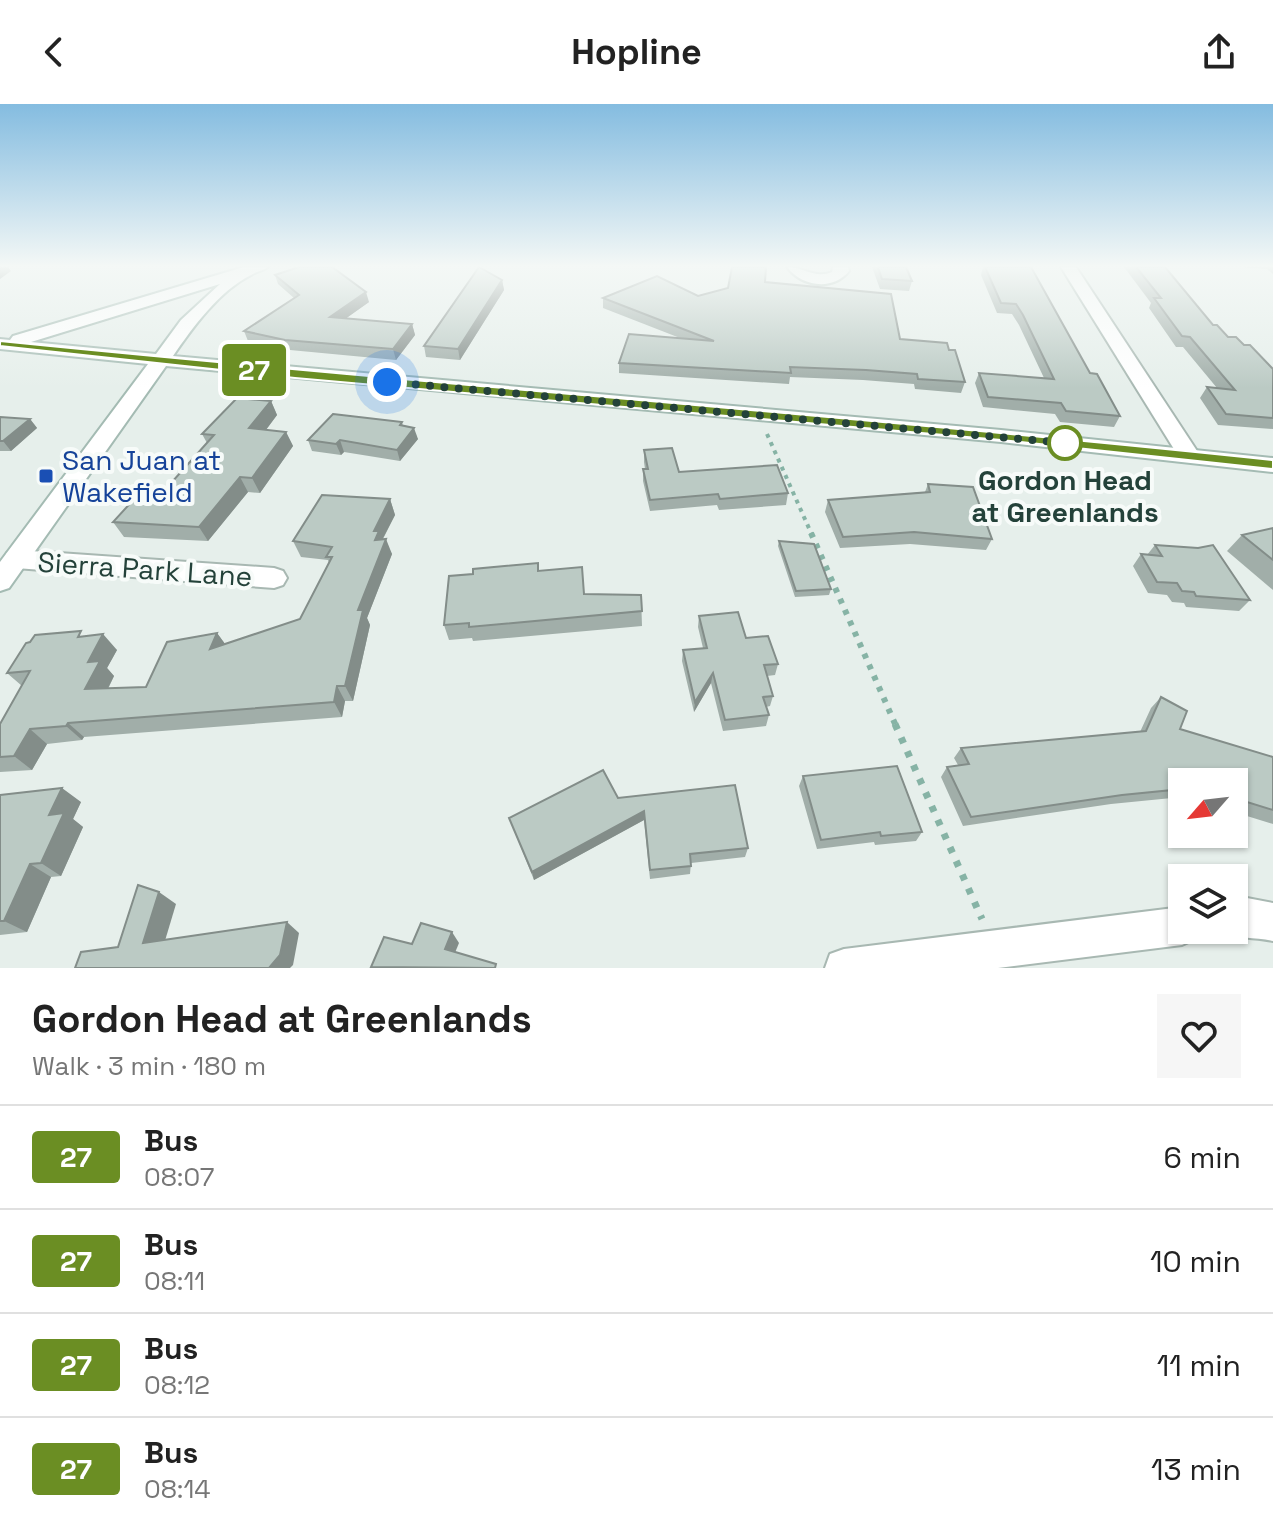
<!DOCTYPE html>
<meta charset="utf-8">
<style>
:root{--surface:#fff;--page:#f6f6f6;--text:#222;--muted:#767676;--line:#e0e0e0}
body{margin:0;font-family:"Space Grotesk",sans-serif;background:var(--page);color:var(--text);height:100vh;display:flex;flex-direction:column;font-size:30px;white-space:nowrap}
*{box-sizing:border-box;margin:0}
p{font-size:26px;color:var(--muted)}
.icon{flex:none;width:44px;height:44px;fill:none;stroke:currentColor;stroke-width:2;stroke-linecap:round;stroke-linejoin:round}
.map{position:relative;height:864px;overflow:hidden}
.panel{display:flex;flex-direction:column;background:var(--surface);flex:1}
.panel>*{flex:none}
.badge{padding:0 16px;border-radius:6px;font-size:28px;line-height:52px}
.needle{width:52px;rotate:242deg}
.fabs{position:absolute;left:1168px;top:664px;display:grid;gap:16px}
.fabs a{display:grid;place-items:center;width:80px;height:80px;border-radius:0px;background:var(--surface);box-shadow:0 2px 6px #0004;font-size:40px}
.you{position:absolute;width:40px;height:40px;margin:-20px;border:6px solid #fff;border-radius:50%;background:#1a73e8;box-shadow:0 0 0 12px #1a73e833}
.map>.badge{position:absolute;translate:-50% -50%;box-shadow:0 0 0 4px #fff}
.round{display:grid;place-items:center;flex:none;width:84px;height:84px;border-radius:0px;background:var(--page)}
.overview{display:flex;align-items:center;justify-content:space-between;height:136px;padding:0 32px}
h1{font-size:38px;font-weight:800;line-height:60px}
ul{padding:0;list-style:none}
li{display:flex;align-items:center;gap:24px;height:104px;padding:0 32px;border-top:2px solid var(--line)}
li div{flex:1}
li b{display:block;font-size:30px}
li em{font-style:normal}
li .badge{min-width:88px;font-weight:700;text-align:center}
header{display:flex;justify-content:space-between;align-items:center;height:104px;padding:0 32px;background:var(--surface);font-size:36px;font-weight:800}
.map>svg:first-child{display:block}
</style>
<header><svg class="icon" aria-label="back" viewBox="0 0 24 24"><path d="M15 5l-7 7 7 7"/></svg>Hopline<svg class="icon" aria-label="share" viewBox="0 0 24 24"><path d="M12 15V3M7 8l5-5 5 5M5 13v7h14v-7"/></svg></header>
<div class="map">
<svg width="1273" height="864" viewBox="0 0 1273 864">
<rect width="100%" height="100%" fill="#e6efeb"/>
<g fill="none" stroke-linecap="round" stroke-linejoin="round">
<defs>
<g id="street">
<path d="M787 163C803 163 815 175 832 168L833 163H848L849 167C833 187 802 183 787 163Z"/>
<path d="M1061 163H1076L1201 353 1198 358H1182Z"/>
<path d="M16 446 274 464 283 467 287 474 283 481 274 484 16 464 7 461 4 455 7 449Z"/>
<path d="M1247 794 1273 799V837C1255 833 1237 835 1221 828L1234 826V796Z"/>
<path d="M1182 803V826H1199L1195 835 1182 841 998 864H825L830 850 844 845Z"/>
</g>
<path id="secondary" d="M244 163H268C263 167 257 167 251 171 219 187 193 223 173 252L1001 326 1273 354V368L1001 338 166 262 9 484 0 487V458L148 260 0 245V235L10 236 13 232ZM220 180 181 216 156 250 31 238Z"/>
</defs>
<use href="#street" stroke="#a8b8b2" stroke-width="4"/>
<use href="#secondary" stroke="#a4bbb3" stroke-width="4"/>
<path stroke="#86b3a5" stroke-width="4" stroke-dasharray="4 5" stroke-linecap="butt" d="M767 330 812 431"/>
<path stroke="#86b3a5" stroke-width="6" stroke-dasharray="5 7" stroke-linecap="butt" d="M811 429 896 622"/>
<path stroke="#86b3a5" stroke-width="7" stroke-dasharray="6 9" stroke-linecap="butt" d="M895 620 982 815"/>
<use href="#street" fill="#fff" fill-rule="evenodd"/>
<use href="#secondary" fill="#fff" fill-rule="evenodd"/>
</g>
<g fill="#a1aea9">
<path d="M872 163H906L912 177 909 187 880 185Z"/>
<path d="M983 163H985L1090 269 1120 312 1114 323 1060 318 1055 310 983 303 975 279 979 269 1044 274 1019 221 1012 210 997 209 981 171Z"/>
<path d="M1124 163H1165L1213 221 1228 233 1244 241 1273 265V325L1218 321 1200 294 1207 283 1217 284 1183 243H1176L1149 204 1151 199Z"/>
<path d="M1241 163H1273V170L1267 165Z"/>
<path d="M275 171 369 198 346 214 412 220 415 231 396 256 290 246 248 237 244 227 294 194 278 180Z"/>
<path d="M502 176 504 186 460 256 426 253 424 242Z"/>
<path d="M765 178 900 235 949 246 965 278 961 289 915 285 914 280 863 276 790 273 789 280 619 269V259L680 234 603 204V194L698 192Z"/>
<path d="M271 297 277 311 266 326 286 328 293 342 260 389 248 388 208 437 124 433 113 418 146 394 164 387 207 339 202 330Z"/>
<path d="M0 313 30 315 37 324 11 347H0Z"/>
<path d="M402 318 403 322 418 335 400 357 344 348 341 351 312 347 308 336Z"/>
<path d="M644 346 679 368 788 389 786 401 719 406 717 401 650 407 643 377V365H645L644 358Z"/>
<path d="M928 380 992 435 986 446 910 440 840 444 825 408 828 396 925 388Z"/>
<path d="M390 395 395 411 383 435 392 450 367 514 370 521 353 597H345L342 613 84 633 82 636 47 640 32 666 0 668V620L22 582 7 569 30 538 86 532 117 546 107 564 114 572 108 585 146 583 217 529 225 540 300 515 329 459 328 456 301 453 293 437Z"/>
<path d="M1273 424V486L1227 447 1242 431Z"/>
<path d="M779 437 831 485 829 491 795 493 778 442Z"/>
<path d="M1155 441 1250 496 1239 507 1186 503 1184 499 1172 498 1167 491 1148 489 1133 462 1141 450 1147 451Z"/>
<path d="M538 459 539 467 584 490 641 491 642 522 473 537 472 534 449 536 444 521 473 470Z"/>
<path d="M699 512 746 534 778 560 775 571 767 572 773 592 770 602 766 603 769 611 766 622 723 627 711 579 694 608 682 557 683 546 703 544 698 523Z"/>
<path d="M1161 593 1180 625 1273 653V720L1234 708V678H1182V693L1111 700 963 722 941 673 947 663 958 661 954 654 961 644 1140 628 1151 604Z"/>
<path d="M803 672 922 728 916 737 875 741 874 738 817 745 799 682Z"/>
<path d="M0 690 81 698 73 715 83 723 61 772 51 773 27 828 0 831Z"/>
<path d="M618 694 748 744 745 753 691 759 690 770 650 775 644 716 534 776 509 714Z"/>
</g>
<g fill="#838d89">
<path d="M0 163H8L11 167 0 175Z"/>
<path d="M502 176 504 186 460 256 458 245Z"/>
<path d="M366 188 369 198 334 223 330 213Z"/>
<path d="M412 220 415 231 396 256 393 245Z"/>
<path d="M271 297 277 311 256 339 249 324Z"/>
<path d="M30 315 37 324 11 347 3 337Z"/>
<path d="M414 324 418 335 400 357 397 346Z"/>
<path d="M286 328 293 342 260 389 252 374Z"/>
<path d="M340 336 344 348 341 351 336 340Z"/>
<path d="M240 373 248 388 208 437 199 423Z"/>
<path d="M390 395 395 411 382 436 386 435 392 450 367 514 370 521 353 597 345 582 358 506 375 436 374 427Z"/>
<path d="M217 529 228 544 210 545Z"/>
<path d="M103 530 117 546 107 564 114 572 100 600 85 585 88 558Z"/>
<path d="M713 569 711 579 694 608 695 598Z"/>
<path d="M337 582 345 597 342 613 334 598Z"/>
<path d="M68 619 84 633 82 636 66 622Z"/>
<path d="M30 625 47 640 32 666 14 652Z"/>
<path d="M62 684 81 698 73 715 83 723 61 772 41 759 49 711Z"/>
<path d="M644 707V716L534 776 532 768Z"/>
<path d="M30 760 51 773 27 828 4 817Z"/>
<path d="M159 788 176 800 161 850 143 839Z"/>
<path d="M287 818 299 829 293 861 290 864H269Z"/>
<path d="M452 828 459 839 452 856 445 845Z"/>
</g>
<g fill="#bbcac4" stroke="#838d89" stroke-width="2">
<path d="M299 163H332L366 188 330 213 412 220 393 245 285 236 244 227 299 191 275 171Z"/>
<path d="M479 163 502 176 458 245 424 242Z"/>
<path d="M732 163H766L765 178 891 190 900 235 947 239 949 246H955L965 278 918 275 917 270 866 266 790 263 791 269 619 259 629 230 714 237 603 194 657 172 698 192 728 184Z"/>
<path d="M878 163H906L912 177 882 175Z"/>
<path d="M985 163H1031L1090 269 1097 270 1120 312 1066 307 1061 299 988 293 979 269 1054 275 1023 211 1016 200 1001 199Z"/>
<path d="M1136 163H1165L1213 221H1217L1228 233H1236L1244 241H1250L1273 265V314L1226 310 1207 283 1235 286 1190 233 1182 232 1154 194H1161Z"/>
<path d="M237 294 271 297 249 324 286 328 252 374 240 373 199 423 113 418 136 393 146 394 154 386 164 387 214 331 202 330Z"/>
<path d="M333 310 402 318 400 321 414 324 397 346 340 336 336 340 308 336Z"/>
<path d="M0 313 30 315 3 337H0Z"/>
<path d="M672 344 679 368 777 361 788 389 720 395 718 390 650 396 643 365H648L644 346Z"/>
<path d="M928 380 973 383 992 435 914 428 843 433 828 396 930 388Z"/>
<path d="M322 391 390 395 374 427H379L375 436 386 435 358 506H363L345 582H337L334 598 68 619 66 622 30 625 14 652 0 653V620L30 567 7 569 26 539 30 538 35 531 81 527 78 533 103 530 88 558 100 557 85 585 146 583 167 538 217 529 210 545 300 515 332 453H326L332 443 293 437Z"/>
<path d="M1273 424V456L1242 431Z"/>
<path d="M779 437 814 440 831 485 796 487Z"/>
<path d="M1155 441 1198 444 1213 441 1250 496 1196 492 1194 488 1182 487 1177 479 1157 478 1141 450 1162 452Z"/>
<path d="M538 459V467L582 463 584 490 641 491 642 507 469 523V519L444 521 449 472 473 470V465Z"/>
<path d="M738 508 746 534 768 532 778 560 764 561 773 592 763 593 769 611 725 616 713 569 695 598 683 546 707 544 699 512Z"/>
<path d="M1161 593 1187 607 1180 625 1273 653V706L1234 694V678H1182V685L1122 691 971 713 947 663 969 660 961 644 1146 627Z"/>
<path d="M897 662 922 728 881 732 880 728 821 736 803 672Z"/>
<path d="M603 666 618 694 735 681 748 744 690 750 691 762 650 766 644 707 532 768 509 714Z"/>
<path d="M62 684 49 711 64 709 41 759 30 760 4 817H0V691Z"/>
<path d="M138 781 159 788 143 839 287 818 280 851 269 864H75L81 848 118 843Z"/>
<path d="M421 819 452 828 445 845 496 860 495 864 371 863 384 833 412 840Z"/>
</g>
<linearGradient id="sky" x2="0" y2="1"><stop stop-color="#84bce0"/><stop offset="0.57" stop-color="#f4f8f6"/><stop offset="1" stop-color="#f4f8f6" stop-opacity="0"/></linearGradient>
<rect width="1273" height="284" fill="url(#sky)"/>
<path fill="#6b8e23" stroke="#fff" stroke-width="2" d="M0 237C424 280 849 311 1273 356V365L1001 336 295 274 0 242Z"/>
<g fill="none" stroke-linecap="round" stroke-linejoin="round">
<path stroke="#24423a" stroke-width="8" stroke-dasharray="0 14.4" d="M387 278 1065 339"/>
</g>
<circle fill="#fff" stroke="#6b8e23" stroke-width="4" cx="1065" cy="339" r="16"/>
<rect fill="#1a4fb4" stroke="#f7fbf9" stroke-width="3" x="38" y="364" width="16" height="16" rx="4"/>
<g text-anchor="middle" stroke-width="8" stroke-linejoin="round" paint-order="stroke">
<g font-size="28" fill="#164399" stroke="#f7fbf9" text-anchor="start">
<text x="62" y="366">San Juan at<tspan x="62" dy="32">Wakefield</tspan></text>
</g>
<g font-size="28" font-weight="bold" fill="#24423a" stroke="#f7fbf9">
<text x="1065" y="386">Gordon Head<tspan x="1065" dy="32">at Greenlands</tspan></text>
</g>
<g font-size="28" fill="#24423a" stroke="#f7fbf9">
<text transform="translate(145 465) rotate(4)" y="10">Sierra Park Lane</text>
</g>
</g>
</svg>
<div class="fabs">
<a><svg class="needle" viewBox="-14 -14 28 28"><path d="M0-13l5 13h-10z" fill="#e53935"/><path d="M0 13l5-13h-10z" fill="#767676"/></svg></a>
<a><svg class="icon" aria-label="layers" viewBox="0 0 24 24"><path d="M12 4l9 5-9 5-9-5zM3 14l9 5 9-5"/></svg></a>
</div>
<div class="you" style="left:387px;top:278px"></div>
<b class="badge" style="left:254px;top:266px;background:#6b8e23;color:#fff">27</b>
</div>
<section class="panel">
<div class="overview"><div><h1>Gordon Head at Greenlands</h1><p>Walk · 3 min · 180 m</p></div><a class="round"><svg class="icon" aria-label="heart" viewBox="0 0 24 24"><path d="M12 20l-8-8c-3-5 5-10 8-4 3-6 11-1 8 4z"/></svg></a></div>
<ul>
<li><span class="badge" style="background:#6b8e23;color:#fff">27</span><div><b>Bus</b><p>08:07</p></div><em>6 min</em></li>
<li><span class="badge" style="background:#6b8e23;color:#fff">27</span><div><b>Bus</b><p>08:11</p></div><em>10 min</em></li>
<li><span class="badge" style="background:#6b8e23;color:#fff">27</span><div><b>Bus</b><p>08:12</p></div><em>11 min</em></li>
<li><span class="badge" style="background:#6b8e23;color:#fff">27</span><div><b>Bus</b><p>08:14</p></div><em>13 min</em></li>
</ul>
</section>
